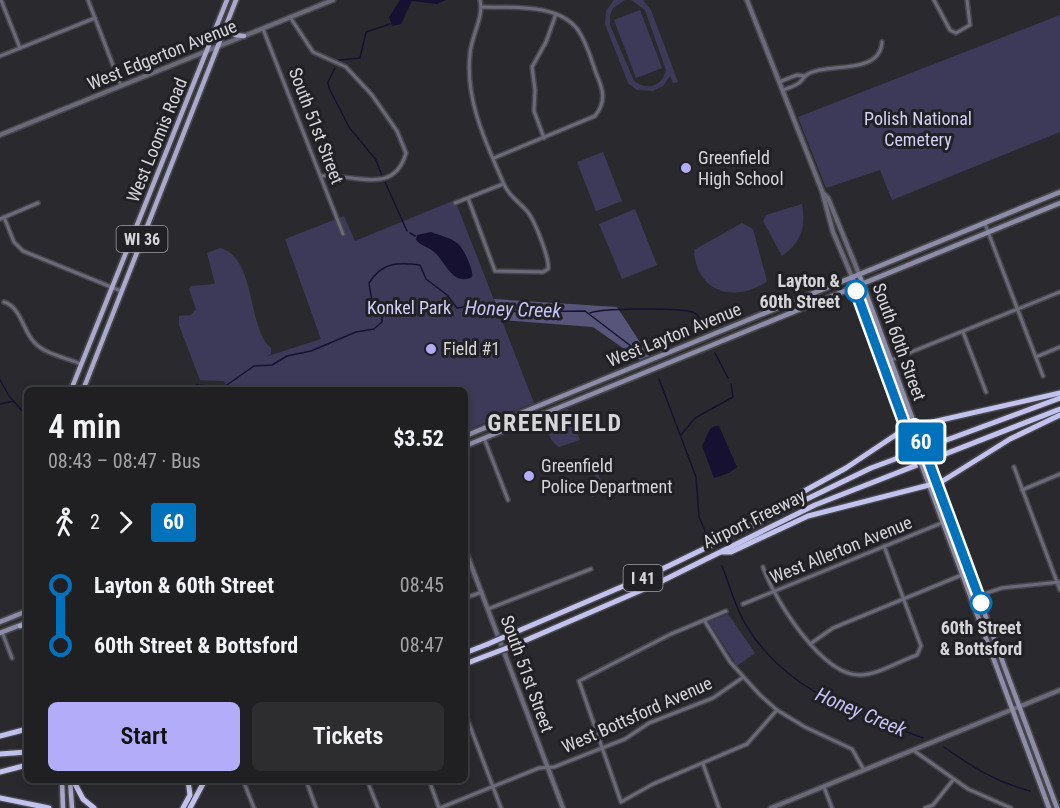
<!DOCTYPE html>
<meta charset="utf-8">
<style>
:root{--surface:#202022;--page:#2d2d2f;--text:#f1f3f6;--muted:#a2a3a5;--line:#3d3e40;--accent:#b3adf9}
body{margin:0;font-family:"Roboto Condensed",sans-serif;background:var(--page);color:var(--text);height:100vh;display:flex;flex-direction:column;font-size:22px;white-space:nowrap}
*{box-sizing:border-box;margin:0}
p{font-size:20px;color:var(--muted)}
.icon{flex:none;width:33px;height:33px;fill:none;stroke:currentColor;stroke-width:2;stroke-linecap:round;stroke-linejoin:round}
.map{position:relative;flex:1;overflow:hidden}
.side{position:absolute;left:24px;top:387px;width:444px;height:396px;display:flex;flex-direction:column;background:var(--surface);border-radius:9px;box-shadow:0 3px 9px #0003,0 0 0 2px var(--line)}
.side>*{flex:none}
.badge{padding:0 12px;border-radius:4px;font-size:21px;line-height:39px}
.map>.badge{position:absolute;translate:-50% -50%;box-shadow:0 0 0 3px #fff}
.legs{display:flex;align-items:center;gap:9px;height:66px;padding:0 24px;font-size:20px}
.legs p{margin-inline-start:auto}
.headline{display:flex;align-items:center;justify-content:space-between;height:102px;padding:0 24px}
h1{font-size:33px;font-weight:600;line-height:45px}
.cta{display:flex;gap:12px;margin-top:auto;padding:12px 24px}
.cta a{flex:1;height:69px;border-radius:9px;background:var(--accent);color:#111;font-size:24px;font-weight:600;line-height:69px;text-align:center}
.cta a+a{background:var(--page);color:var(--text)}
ul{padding:0 24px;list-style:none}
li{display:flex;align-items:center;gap:21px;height:60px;font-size:22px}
li i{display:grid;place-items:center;width:9px;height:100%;margin:0 8px;background:currentColor}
li i::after{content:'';width:15px;height:15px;margin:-8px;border:4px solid;border-radius:50%;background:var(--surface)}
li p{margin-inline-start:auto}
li:first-child i{background:linear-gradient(#0000 50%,currentColor 0)}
li:last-child i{background:linear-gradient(currentColor 50%,#0000 0)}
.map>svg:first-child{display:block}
</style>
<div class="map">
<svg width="1060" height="808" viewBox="0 0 1060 808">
<rect width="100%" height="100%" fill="#2a2a2e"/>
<g fill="#3d3a59">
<path d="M614 0H625L613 8 610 15V25L634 81C647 91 662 87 666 70L645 10 631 0H643L651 10 678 82 673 83 670 76 663 86 653 91 637 90 628 83 605 24 606 11Z"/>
<path d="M640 10 662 68 636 78 614 20Z"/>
<path d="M1060 15V132L892 200 880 170 826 188 798 117Z"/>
<path d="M603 152 622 201 596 211 577 162Z"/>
<path d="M455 200 534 403 465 431V390H228L224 381 200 380 179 325V316L191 315 196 309 189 289 191 286 215 284 207 253 220 248C257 258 247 330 271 348V354L265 357 321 339 285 239 344 216 355 241Z"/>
<path d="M802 204C806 228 801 242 782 256L763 221 766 215Z"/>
<path d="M635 209 657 265 622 279 599 224Z"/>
<path d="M742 223 753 229 767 281C735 304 696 292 694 250Z"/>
<path d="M568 409 580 440 559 447 552 441 548 433 536 432 532 424Z"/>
<path d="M592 458 601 481 608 480 604 493 592 497 588 490 598 484 589 459Z"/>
<path d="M728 614 755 653 737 666 710 624 709 621Z"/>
</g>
<path fill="#58557b" d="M494 299 617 307 649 356 640 360 593 327 502 320Z"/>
<g fill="#161131">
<path d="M400 0H446L437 4 412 1 401 24 392 26 389 17Z"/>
<path d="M431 232C439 235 451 238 457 243 464 248 474 271 472 277 452 287 445 260 433 251 428 247 421 246 416 240L417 235Z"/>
<path d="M715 426H719L737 467 729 473 714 478 702 446 710 429Z"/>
</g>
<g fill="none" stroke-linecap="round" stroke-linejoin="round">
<g stroke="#161131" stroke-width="1.5">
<path d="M339 60 360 58 366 32 390 24"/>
<path d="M335 68 328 82 329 88 349 127 376 160 382 176"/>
<path d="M385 182 407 231"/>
<path d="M410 233 415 236"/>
<path d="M590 313C601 308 673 308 688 311 696 312 699 316 702 322"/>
<path d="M715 353 728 378"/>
<path d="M659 379 696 477 699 517 706 533"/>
<path d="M0 380 9 396 27 416"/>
<path d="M184 390 197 385 224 387 254 366 272 365 287 356 311 351 356 332 374 329 382 322V317L372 302 369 283C382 262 398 262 420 265L426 279 447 295 457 308 476 305 519 312 585 311 640 353"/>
<path d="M0 404 14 401"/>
<path d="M681 435 695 418 733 397 731 384"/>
<path d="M722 566C730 586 735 607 746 625 785 691 855 713 923 738"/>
<path d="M944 747C972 767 996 782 1030 791"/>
</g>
<defs>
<g id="minor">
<path d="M1 0 20 48"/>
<path d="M88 0 121 86"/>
<path d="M934 0 950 30 956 33 970 25 967 0"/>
<path d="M482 7C512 8 558 3 578 30 587 43 591 59 596 73 603 89 607 101 595 116L494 158"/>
<path d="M290 17 313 52 346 67 372 95 397 131 406 153C394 197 352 173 321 176"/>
<path d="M263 29 343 234"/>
<path d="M0 56 95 18"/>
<path d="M779 82 797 75 804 76"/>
<path d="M783 90C788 88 796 86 800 82 804 79 804 75 810 73 830 63 880 75 882 42"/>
<path d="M544 138 534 111 535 90 532 67 546 42 556 14"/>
<path d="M468 198 495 271 543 272 548 269C550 259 534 218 526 210 517 200 508 195 503 182 485 141 465 99 470 54 471 36 484 18 480 0"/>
<path d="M455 203 503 184"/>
<path d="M4 217 14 242 23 251 121 291"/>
<path d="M0 219 38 203"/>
<path d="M985 224 1043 376"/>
<path d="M4 302C21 307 23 331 34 342 44 354 67 358 81 364"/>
<path d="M963 332 986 392"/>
<path d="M1036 357 1060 347"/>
<path d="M884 363 1060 292"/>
<path d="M484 438 508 500"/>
<path d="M1014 467 1060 590"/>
<path d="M1022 490 1060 474"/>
<path d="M763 567C774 599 822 676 860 675 877 675 900 661 917 655L921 646 884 546"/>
<path d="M465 598 482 592"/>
<path d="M971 598 1002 588 1060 582"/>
<path d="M743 604 949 520"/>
<path d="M488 609 591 569"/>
<path d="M726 611 671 634 579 681 621 802 653 784 747 744 777 710"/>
<path d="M704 620 730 662 760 695 777 710 805 727 852 749 864 770"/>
<path d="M2 632 12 658"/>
<path d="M810 644 833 628 969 572"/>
<path d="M465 713 501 808"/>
<path d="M913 750 968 789 1011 808"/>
<path d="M703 764 719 808"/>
<path d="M243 780 254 808"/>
<path d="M306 780 316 808"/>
<path d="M367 780 378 808"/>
<path d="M429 780 439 808"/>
<path d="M824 787 832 808"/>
<path d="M440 808 539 768 554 767 625 739 649 723 713 698 742 678"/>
<path d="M925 808 933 805 953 780"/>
</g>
<g id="tertiary">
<path d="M747 0 822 191 833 232 852 277"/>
<path d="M0 135 333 0"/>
<path d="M823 193 828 198 859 274"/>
<path d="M465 549 563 808"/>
<path d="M771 808 1060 690"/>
</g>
<g id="secondary">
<path d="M859 274 920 439"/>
<path d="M852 277 913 442"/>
<path d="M465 436 1060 192"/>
<path d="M465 446 1060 203"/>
<path d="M932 472 1057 808"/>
<path d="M925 474 1049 808"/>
<path d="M0 622 27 611"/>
<path d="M0 633 23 624"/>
</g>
<g id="primary">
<path d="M227 26 235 35 244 36"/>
<path d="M71 390 227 0"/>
<path d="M83 390 236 0"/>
<path d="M20 626 27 624"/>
<path d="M62 780 63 808"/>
<path d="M70 780 72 808"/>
</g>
<g id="motorway">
<path d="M773 513 779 505 846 468 906 428 1060 393"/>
<path d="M722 552H731L808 516 941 482 1010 439 1060 415"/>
<path d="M511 634 654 573 871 468 1060 398"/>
<path d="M515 645 658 583 815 505 1060 409"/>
<path d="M465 653 488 644"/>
<path d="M465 664 491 654"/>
<path d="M0 736 27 729"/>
<path d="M0 754 27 752"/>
<path d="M0 772 27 765"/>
<path d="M73 780 83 799 94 808"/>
<path d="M0 798 49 808"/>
<path d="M183 808 190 795 188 780"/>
<path d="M190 808 205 780"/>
</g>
</defs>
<use href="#minor" stroke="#464549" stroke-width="6"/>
<use href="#tertiary" stroke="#464549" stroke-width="7"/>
<use href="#secondary" stroke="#464549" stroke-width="8"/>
<use href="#primary" stroke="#464549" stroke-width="8"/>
<use href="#motorway" stroke="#464549" stroke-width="8"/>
<use href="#minor" stroke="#6a6a7b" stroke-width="3"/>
<use href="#tertiary" stroke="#6a6a7b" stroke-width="4"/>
<use href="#secondary" stroke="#8e8da9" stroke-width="4.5"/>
<use href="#primary" stroke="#aaa8cd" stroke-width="4.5"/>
<use href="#motorway" stroke="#c3c1ed" stroke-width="5"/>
<defs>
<g id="secondary-bridge">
<path d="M920 439 932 472"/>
<path d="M913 442 925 474"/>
</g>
<g id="motorway-bridge">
<path d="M488 644 511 634"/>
<path d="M491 654 515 645"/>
</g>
</defs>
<use href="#secondary-bridge" stroke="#464549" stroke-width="8" stroke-linecap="butt"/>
<use href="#motorway-bridge" stroke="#464549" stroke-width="8" stroke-linecap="butt"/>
<use href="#secondary-bridge" stroke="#8e8da9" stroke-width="4.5"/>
<use href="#motorway-bridge" stroke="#c3c1ed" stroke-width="5"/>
</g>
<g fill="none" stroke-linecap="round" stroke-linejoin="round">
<defs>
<path id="line-1" d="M856 291 906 428 915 425 981 603"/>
</defs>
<use href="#line-1" stroke="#fff" stroke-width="14"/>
<use href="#line-1" stroke="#0072bc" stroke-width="9"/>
</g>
<g fill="#b3adf9" stroke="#212024" stroke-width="2">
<circle cx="686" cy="168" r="6"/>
<circle cx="431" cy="349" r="6"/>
<circle cx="529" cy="476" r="6"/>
</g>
<g fill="#fff" stroke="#0072bc" stroke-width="3">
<circle cx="856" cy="291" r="10"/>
<circle cx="981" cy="603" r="10"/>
</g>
<g text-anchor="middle" stroke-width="6" stroke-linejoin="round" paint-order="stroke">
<g fill="#212024" stroke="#a09fa2" stroke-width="1.5">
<rect x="116.5" y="226" width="51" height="26" rx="4.5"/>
<rect x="623.5" y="565" width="39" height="26" rx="4.5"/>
</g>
<g font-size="16" font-weight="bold" fill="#d6d5d8">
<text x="142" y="245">WI 36</text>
<text x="643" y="584">I 41</text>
</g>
<g font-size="18" fill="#d6d5d8" stroke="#212024">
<text transform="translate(162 55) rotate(-22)" y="6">West Edgerton Avenue</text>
<text transform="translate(316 126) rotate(69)" y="6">South 51st Street</text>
<text transform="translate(157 140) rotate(-68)" y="6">West Loomis Road</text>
<text transform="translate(674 335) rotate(-22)" y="6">West Layton Avenue</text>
<text transform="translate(899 342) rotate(70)" y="6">South 60th Street</text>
<text transform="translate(754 519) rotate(-26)" y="6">Airport Freeway</text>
<text transform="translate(841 550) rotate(-22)" y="6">West Allerton Avenue</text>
<text transform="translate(527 674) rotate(70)" y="6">South 51st Street</text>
<text transform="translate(637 715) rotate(-24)" y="6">West Bottsford Avenue</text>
</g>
<g font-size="18" fill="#d1d0f7" stroke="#212024">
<text x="918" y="125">Polish National<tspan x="918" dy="21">Cemetery</tspan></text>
<text x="409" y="314">Konkel Park</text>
</g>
<g font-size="18" fill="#d6d5d8" stroke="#212024" text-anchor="start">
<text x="698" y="164">Greenfield<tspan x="698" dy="21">High School</tspan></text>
<text x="443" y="355">Field #1</text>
<text x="541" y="472">Greenfield<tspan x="541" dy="21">Police Department</tspan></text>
</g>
<g font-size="18" font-weight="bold" fill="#d6d5d8" stroke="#212024" text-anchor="end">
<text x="840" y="287">Layton &amp;<tspan x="840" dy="21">60th Street</tspan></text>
<text x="981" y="634" text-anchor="middle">60th Street<tspan x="981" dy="21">&amp; Bottsford</tspan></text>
</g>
<g font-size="20" font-style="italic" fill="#c5c2f7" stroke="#212024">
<text transform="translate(513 309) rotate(2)" y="7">Honey Creek</text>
<text transform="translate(861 712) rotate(23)" y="7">Honey Creek</text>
</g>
<g font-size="24" font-weight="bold" letter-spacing="1.5" fill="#d6d5d8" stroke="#212024">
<text x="555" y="431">GREENFIELD</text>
</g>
</g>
</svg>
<b class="badge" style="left:921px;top:442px;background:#0072bc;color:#fff">60</b>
<section class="side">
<div class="headline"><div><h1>4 min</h1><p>08:43 – 08:47 · Bus</p></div><b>$3.52</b></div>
<div class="legs"><svg class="icon" aria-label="walk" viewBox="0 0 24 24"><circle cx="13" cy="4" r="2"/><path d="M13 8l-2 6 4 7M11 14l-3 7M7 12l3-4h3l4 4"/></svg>2<svg class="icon" aria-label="forward" viewBox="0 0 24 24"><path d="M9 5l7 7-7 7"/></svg><b class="badge" style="background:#0072bc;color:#fff">60</b></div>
<ul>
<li><i style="color:#0072bc"></i><b>Layton &amp; 60th Street</b><p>08:45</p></li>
<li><i style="color:#0072bc"></i><b>60th Street &amp; Bottsford</b><p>08:47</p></li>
</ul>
<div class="cta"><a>Start</a><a>Tickets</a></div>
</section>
</div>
